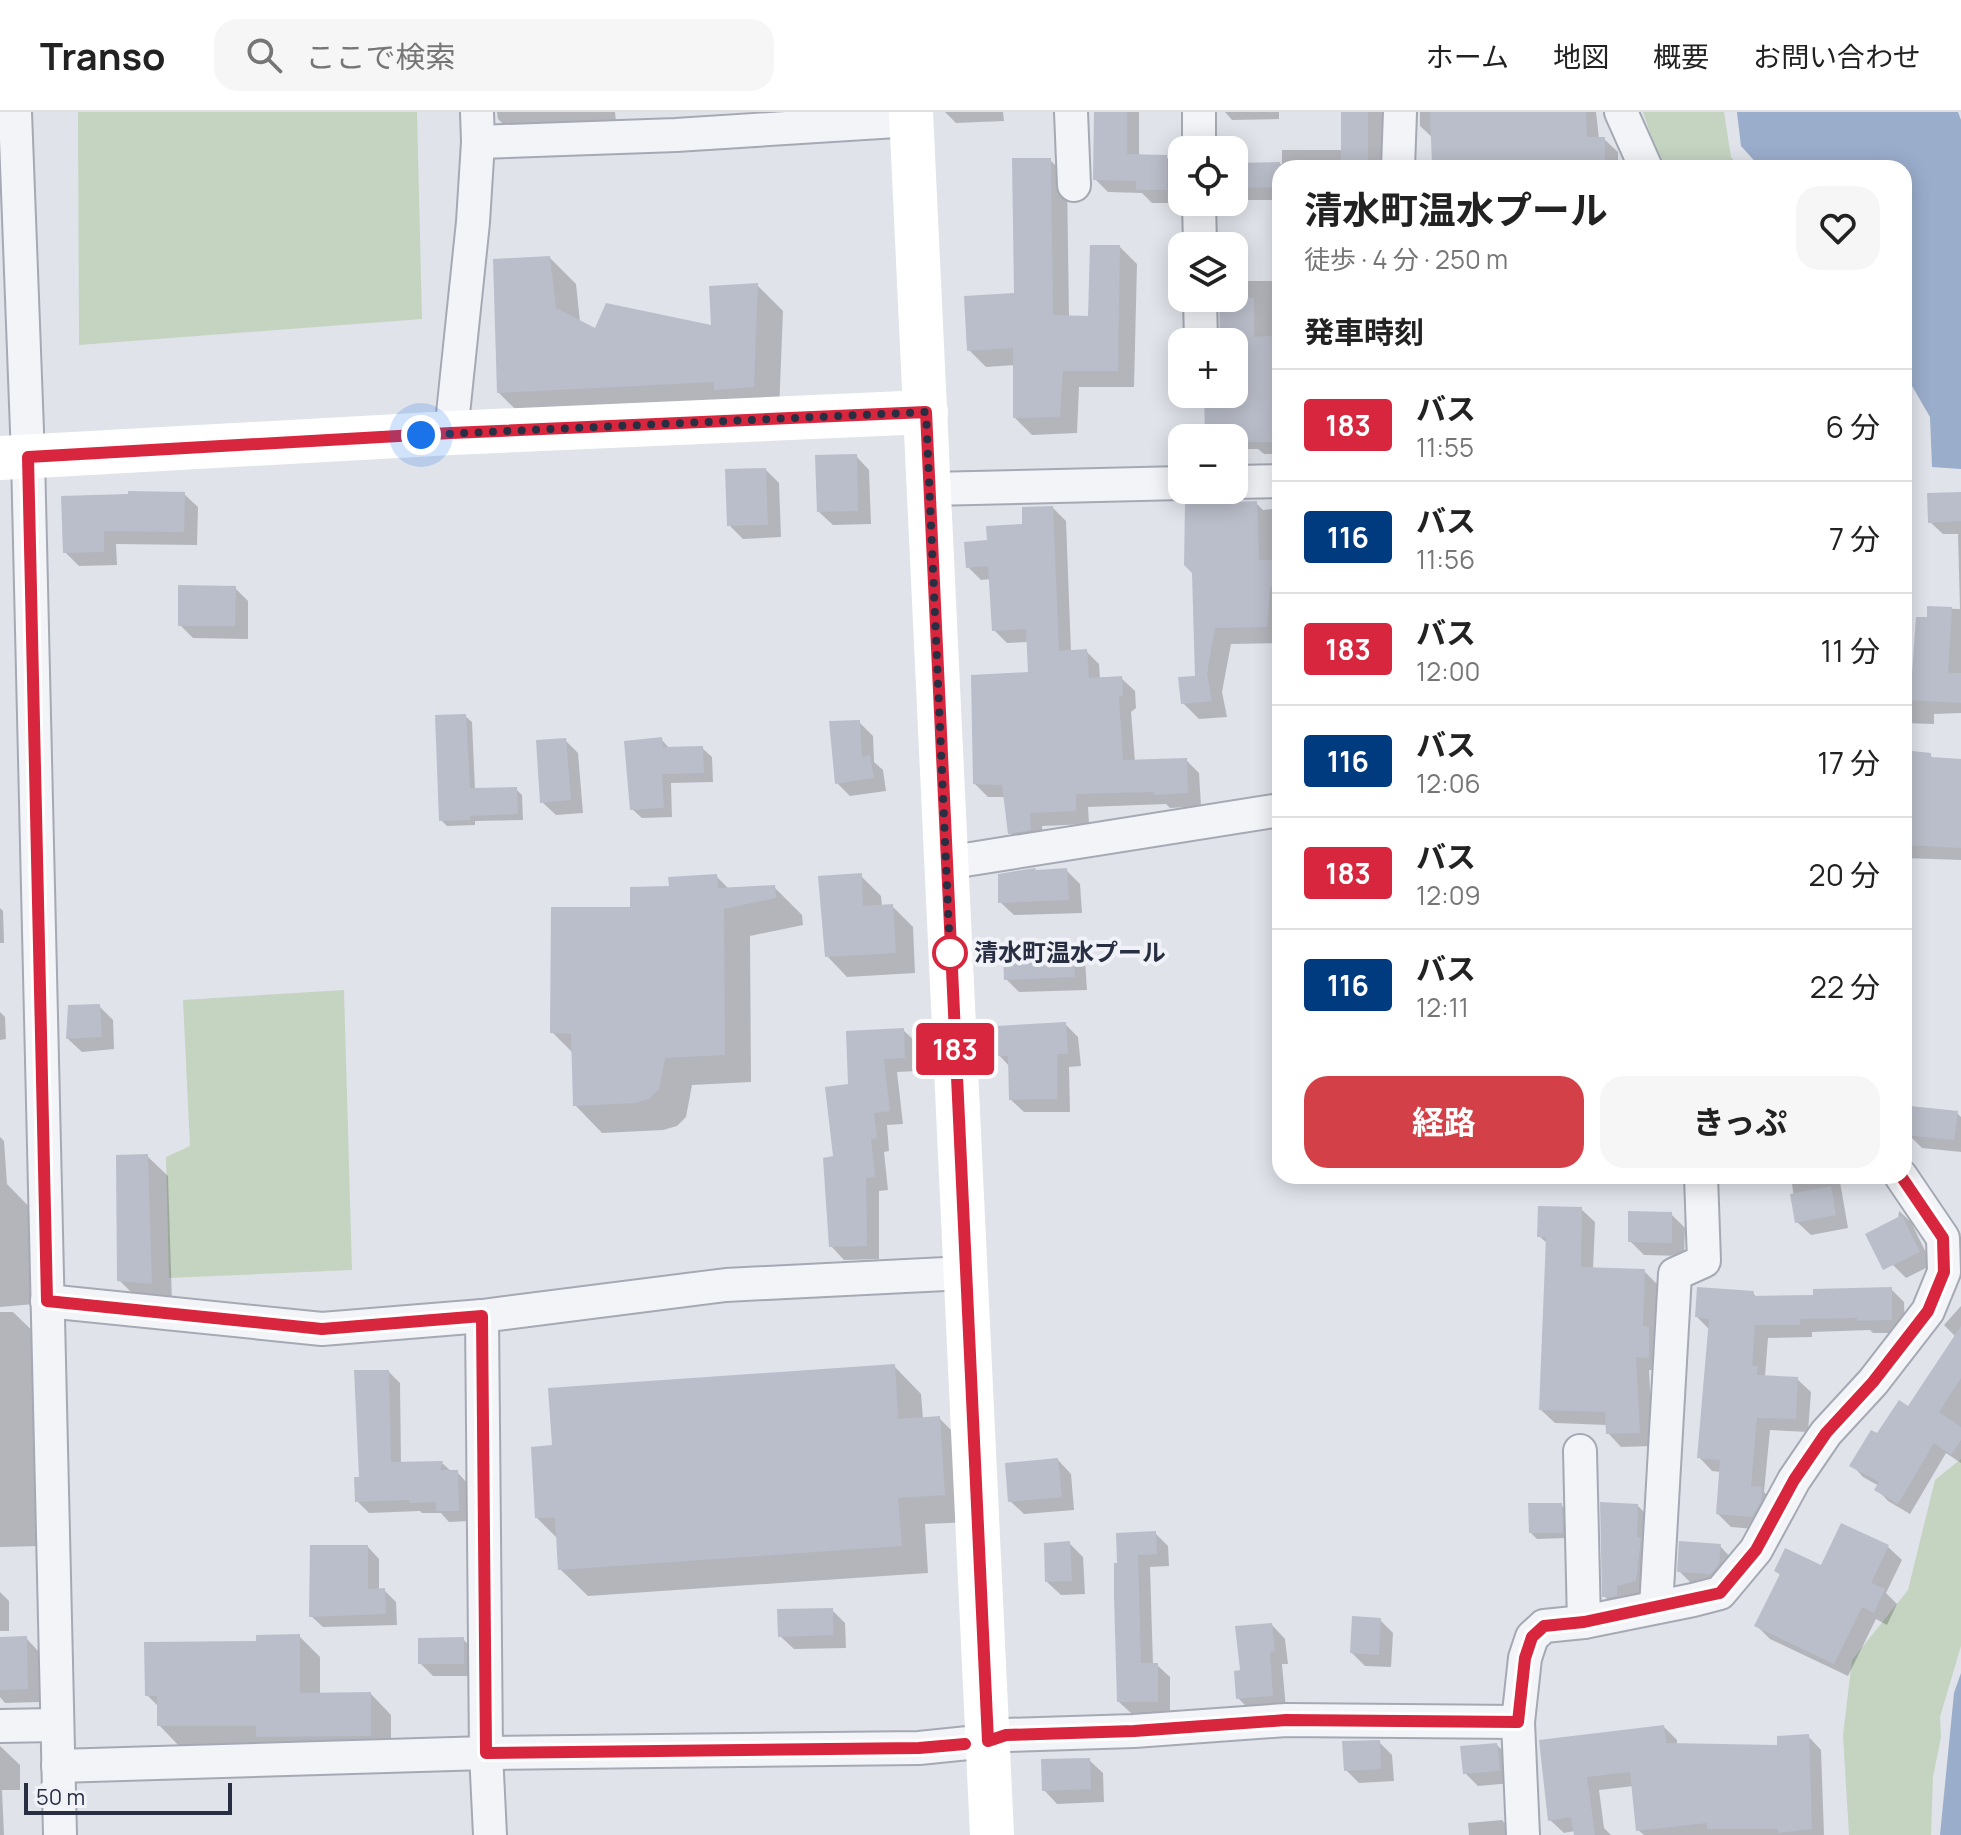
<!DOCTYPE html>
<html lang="ja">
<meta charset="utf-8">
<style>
:root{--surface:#fff;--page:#f6f6f6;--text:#222;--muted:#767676;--line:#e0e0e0;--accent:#d44047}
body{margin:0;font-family:Manrope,"Noto Sans JP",sans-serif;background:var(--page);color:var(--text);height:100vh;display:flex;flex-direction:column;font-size:30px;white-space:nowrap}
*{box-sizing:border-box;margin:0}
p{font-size:26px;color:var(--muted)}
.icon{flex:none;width:44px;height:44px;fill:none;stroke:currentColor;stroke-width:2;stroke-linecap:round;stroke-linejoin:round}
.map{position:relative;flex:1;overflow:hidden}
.details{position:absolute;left:1272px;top:48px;width:640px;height:1024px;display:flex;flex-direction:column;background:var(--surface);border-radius:24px;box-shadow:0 4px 20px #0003}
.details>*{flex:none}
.badge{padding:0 16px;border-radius:6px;font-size:28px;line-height:52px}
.tools{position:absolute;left:1168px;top:24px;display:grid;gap:16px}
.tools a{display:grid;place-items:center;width:80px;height:80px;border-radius:16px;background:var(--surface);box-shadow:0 4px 20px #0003;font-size:40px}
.scale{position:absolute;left:24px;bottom:20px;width:208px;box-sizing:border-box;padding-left:8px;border:4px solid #282f42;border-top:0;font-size:22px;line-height:28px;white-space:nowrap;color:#282f42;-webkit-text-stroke:6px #f0f2f7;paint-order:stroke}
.you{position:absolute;width:40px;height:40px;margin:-20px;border:6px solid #fff;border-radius:50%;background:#1a73e8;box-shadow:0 0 0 12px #1a73e833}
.map>.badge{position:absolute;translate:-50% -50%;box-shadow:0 0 0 4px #fff}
h2{padding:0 32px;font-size:30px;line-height:72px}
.round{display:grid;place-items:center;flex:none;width:84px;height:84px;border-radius:24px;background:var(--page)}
.headline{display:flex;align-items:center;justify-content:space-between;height:136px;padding:0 32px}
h1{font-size:38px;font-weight:700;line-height:60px}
.cta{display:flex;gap:16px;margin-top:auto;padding:16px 32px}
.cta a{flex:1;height:92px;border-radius:24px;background:var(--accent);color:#fff;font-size:32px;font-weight:700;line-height:92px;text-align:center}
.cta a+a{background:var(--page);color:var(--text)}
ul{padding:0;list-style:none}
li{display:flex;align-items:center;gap:24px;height:112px;padding:0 32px;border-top:2px solid var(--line)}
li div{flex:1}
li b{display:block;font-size:30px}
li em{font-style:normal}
li .badge{min-width:88px;font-weight:700;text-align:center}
header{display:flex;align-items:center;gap:48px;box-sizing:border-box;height:112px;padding:0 40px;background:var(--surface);border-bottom:2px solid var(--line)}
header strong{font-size:38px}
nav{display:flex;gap:44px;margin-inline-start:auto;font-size:28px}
.search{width:560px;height:72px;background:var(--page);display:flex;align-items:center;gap:20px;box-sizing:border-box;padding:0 28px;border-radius:24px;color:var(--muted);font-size:30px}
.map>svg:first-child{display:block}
</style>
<header>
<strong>Transo</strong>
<div class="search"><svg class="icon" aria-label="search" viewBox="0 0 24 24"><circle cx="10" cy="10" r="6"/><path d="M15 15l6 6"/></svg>ここで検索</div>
<nav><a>ホーム</a><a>地図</a><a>概要</a><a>お問い合わせ</a></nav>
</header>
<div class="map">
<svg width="1961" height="1723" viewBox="0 0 1961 1723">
<rect width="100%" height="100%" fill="#e0e3ea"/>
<g fill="#c4d4c1">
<path d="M78 0H417L422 207 79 233Z"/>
<path d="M1643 0H1724L1731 45 1741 56H1662Z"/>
<path d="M344 878 352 1158 169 1166 166 1045 190 1034 183 888Z"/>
<path d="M1961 1347V1534L1940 1605 1941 1625 1933 1665 1931 1723H1849L1843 1623 1852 1548 1908 1478 1935 1368Z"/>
</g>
<g fill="#9aadcb">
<path d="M1737 0H1958L1961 8V357L1932 355 1930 305 1904 260V56H1761L1741 34Z"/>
<path d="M1961 1561V1723H1940L1954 1581Z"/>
</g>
<g fill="#0003">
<path d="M497 0H615L616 10 512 21 498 7Z"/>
<path d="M945 0H1003L1004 9 956 11Z"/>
<path d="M1095 0H1139V44L1166 45 1180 58V91H1152L1142 81 1108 80 1095 67Z"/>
<path d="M1225 0H1279V7L1232 8Z"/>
<path d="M1343 0H1401L1391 32H1381V56H1280V88H1244L1234 78V53L1282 52V38H1343Z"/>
<path d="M1420 0H1596L1599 27H1604L1618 40V56H1434L1433 26 1420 14Z"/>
<path d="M1050 48 1067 65 1069 205 1090 206 1120 135 1137 152 1134 275H1079L1077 321 1032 323 1015 306V253L986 255 969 238 1016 183Z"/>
<path d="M1277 140H1280V342H1264L1258 337H1234V326H1209L1207 323 1217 282H1234V230H1222L1219 186H1234V169H1278Z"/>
<path d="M550 146 576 172 580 210 596 218 713 215 757 173 783 199 779 300 525 307 499 281Z"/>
<path d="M856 344 869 358 871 412 833 413 819 400Z"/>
<path d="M766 358 779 371 781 425 743 427 729 413Z"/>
<path d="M184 382 198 395 197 433 116 432 117 453 79 454 65 440 130 384Z"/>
<path d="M1961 382V601L1934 602V612L1904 611V573H1907L1914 564 1929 496 1960 497 1958 422H1943L1930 410Z"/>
<path d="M1256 391 1263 398 1280 396V531L1231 532 1222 580 1227 605 1199 607 1183 591 1198 565Z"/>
<path d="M1053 396 1066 409 1071 540 1086 539 1099 552 1100 567 1121 566 1135 579 1136 596 1131 600 1135 650 1186 648 1199 661 1201 694 1170 696 1166 692 1088 695 1089 712 1042 714 1044 731 1023 734 1010 721 1006 685H988L975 672 1030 562 1029 530 1007 531 994 518 991 467 981 468 968 455 989 430 1024 413Z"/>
<path d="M235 476 248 489V527L193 526 180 513Z"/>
<path d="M465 604 472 610 475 678 516 677 522 683 523 708 475 709V713L447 714 441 708Z"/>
<path d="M859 610 873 624 874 650 883 658 886 679 850 684 837 671Z"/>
<path d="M661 627 670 637 702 636 712 645 713 670 671 671 672 705 642 706 632 697Z"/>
<path d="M565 628 578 641 583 701 556 703 542 690Z"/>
<path d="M1930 643 1934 647 1961 649V748L1904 746V646Z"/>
<path d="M1066 758 1080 772 1082 801 1014 803 1000 790Z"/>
<path d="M716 764 730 778 774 775 802 803 803 813 750 824 751 970 692 973 686 1005 677 1014 663 1018 602 1021 575 993 574 942 552 920 632 797 671 775Z"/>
<path d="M861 764 881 784 882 795 892 794 913 815 915 861 847 865 827 844Z"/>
<path d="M0 796 3 799 4 831H0Z"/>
<path d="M1071 836 1085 849 1087 878 1019 880 1006 867Z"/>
<path d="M99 894 113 908 114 937 82 940 68 927Z"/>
<path d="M0 900 5 905 6 927 0 928Z"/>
<path d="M1065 912 1078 925 1081 954 1069 955 1070 1000H1024L1010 987V955L999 943Z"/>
<path d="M903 918 917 931 918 959 897 960 903 1012 887 1013 889 1039 884 1040 888 1078 879 1079V1147L844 1148 831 1134 836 1046 850 974Z"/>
<path d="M1957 1001 1961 1005V1040L1922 1036 1908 1022Z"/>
<path d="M0 1025 4 1029 7 1072 37 1103 46 1191 0 1195Z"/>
<path d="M147 1044 168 1064 172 1192 140 1189 119 1168Z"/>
<path d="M1776 1064H1839L1848 1116 1811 1123 1797 1110 1791 1064Z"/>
<path d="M1581 1097 1595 1110 1593 1158 1644 1159 1657 1172 1656 1224 1661 1258H1649L1653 1334 1621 1335 1608 1321 1607 1313 1555 1311 1541 1298 1548 1132 1539 1124Z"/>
<path d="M1899 1099 1911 1110 1932 1153 1906 1166 1893 1153Z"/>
<path d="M1671 1102 1685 1116 1684 1144 1644 1143 1630 1129Z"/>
<path d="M1891 1177 1904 1190 1905 1221H1873L1870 1218 1812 1220V1225L1768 1226 1765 1264 1797 1267 1811 1280 1808 1320 1770 1318 1764 1380 1774 1390 1766 1418 1731 1415 1718 1402 1721 1360 1712 1359 1699 1345 1710 1218 1697 1205 1753 1181 1757 1186 1815 1185Z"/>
<path d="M1961 1194V1351L1946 1341 1910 1402 1888 1389 1877 1377 1879 1374 1863 1365 1852 1353 1878 1324 1909 1296 1956 1225 1944 1213Z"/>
<path d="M0 1200H13L49 1235 41 1434 0 1435Z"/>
<path d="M894 1254 921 1282 923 1307 939 1306 967 1334 972 1410 925 1412 928 1461 588 1484 560 1457 558 1427 537 1406 554 1335Z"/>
<path d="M389 1260 400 1271 401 1352 442 1351 452 1360H457L468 1372 469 1409 449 1410 441 1401H422L420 1399 369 1401 357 1389Z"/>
<path d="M1058 1348 1071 1362 1074 1398 1024 1402 1010 1389Z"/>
<path d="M1561 1393 1568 1399V1426L1537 1427 1531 1421Z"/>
<path d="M1638 1394 1651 1407 1649 1483 1618 1497 1604 1484Z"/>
<path d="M1842 1414 1888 1435 1902 1448 1886 1481 1897 1492 1887 1513 1876 1507 1848 1564 1770 1527 1757 1514 1781 1464 1776 1459 1822 1456Z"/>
<path d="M1155 1421 1168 1434 1169 1454 1150 1455 1153 1553H1157L1170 1565V1602H1132L1119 1590 1116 1453Z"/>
<path d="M1069 1431 1083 1445 1085 1482 1061 1483 1047 1470Z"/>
<path d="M1720 1434 1733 1448 1732 1466 1693 1473 1679 1459Z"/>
<path d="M368 1435 379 1447V1478H384L396 1490 397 1513 323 1515 311 1504Z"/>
<path d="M0 1480 9 1489V1519H0Z"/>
<path d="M832 1498 845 1511 846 1536 794 1537 780 1524Z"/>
<path d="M1380 1508 1393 1521 1391 1555 1365 1554 1352 1541Z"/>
<path d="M1272 1513 1285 1527 1288 1552H1282L1286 1597 1252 1600 1238 1586 1242 1560Z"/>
<path d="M299 1524 320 1545V1583L371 1582 391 1603V1644L268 1634H179L159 1613V1595L147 1583 258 1531Z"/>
<path d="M26 1526 39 1540 40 1590 5 1591 0 1585V1527Z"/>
<path d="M463 1527 476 1541 477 1564H433L420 1551Z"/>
<path d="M1664 1615 1677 1628V1633L1779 1635 1808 1624 1821 1638 1824 1723H1644L1638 1718 1634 1674 1599 1678 1604 1716 1611 1723H1576L1575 1719 1564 1721 1550 1708 1541 1630Z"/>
<path d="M1379 1630 1392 1643 1394 1669 1359 1671 1346 1658Z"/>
<path d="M1497 1633 1510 1646 1512 1671 1478 1674 1465 1661Z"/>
<path d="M0 1634 20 1653V1678H2L4 1723H0Z"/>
<path d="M1089 1648 1103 1661 1104 1690 1057 1692 1044 1678Z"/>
<path d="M1502 1708 1515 1723H1469L1468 1711Z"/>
</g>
<g fill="#babeca">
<path d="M1094 0H1127V42L1167 43V78H1136V69L1093 68Z"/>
<rect x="1341" y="0" width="27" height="56"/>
<path d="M1430 0H1586L1587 25H1605V49L1432 53Z"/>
<path d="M1012 46H1051L1053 203 1088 204 1090 133H1120L1118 259H1063L1060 305 1013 306V236L967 239 964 184 1014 181Z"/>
<path d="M1280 50V75L1234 76V51Z"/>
<path d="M550 144 556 196 595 216 606 191 711 213 709 174 758 171 754 275 714 278V270L497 281 493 147Z"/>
<path d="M1219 186H1254V225L1280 223V261L1275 262V330H1248V324H1205L1204 282H1234V230H1220Z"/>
<path d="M857 342 858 399 817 400 815 343Z"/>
<path d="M766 356 768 413 727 414 725 357Z"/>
<path d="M128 379 185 380 184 420 104 419V440L63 441 61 384 128 382Z"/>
<path d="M1961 380V409L1928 411 1927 381Z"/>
<path d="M1257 389 1259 448H1280V474L1270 475 1267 515 1215 516 1207 562 1212 589 1181 592 1178 565 1195 564 1192 461 1184 453 1185 392Z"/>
<path d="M1053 394 1059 539 1087 537 1089 566 1122 564 1123 582 1119 586 1123 648 1187 646 1188 681 1154 683V680L1076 682V699L1030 701 1031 718 1008 722 1002 673 973 672 971 563 1028 560 1026 517 992 519 988 454 966 456 964 430 987 428 986 414 1022 412V395Z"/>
<path d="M178 473 236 474 235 514H178Z"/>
<path d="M1927 494 1952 495 1948 561H1961V591L1905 588V562H1912L1916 505H1927Z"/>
<path d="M466 602 470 676 517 675 518 702 470 704V708L439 709 435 603Z"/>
<path d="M860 608 862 645 870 643 874 666 835 672 829 609Z"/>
<path d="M662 625 663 635 703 634 704 661 662 662 664 696 630 698 624 629Z"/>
<path d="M566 626 571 688 540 691 536 628Z"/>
<path d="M1912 639 1931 641V645L1961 647V736L1904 733V644H1910Z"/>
<path d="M1035 756 1036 758 1067 756 1069 788 998 791V762Z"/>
<path d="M862 761 863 794 893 792 896 841 825 845 818 764Z"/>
<path d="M717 762 718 776 775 773 776 786 724 797 725 943 665 946 659 977 649 987 635 991 573 994 571 922 550 921 551 795H630V775L669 774 668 765Z"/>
<path d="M1072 834 1075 865 1004 868 1003 838Z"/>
<path d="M100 892 102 925 66 927 68 893Z"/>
<path d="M1066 910 1068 942H1057V987L1009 988 1008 944H997L996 914Z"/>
<path d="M904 916 905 946 884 947 890 999 874 1001 877 1026 871 1027 875 1065 866 1066 867 1134 829 1135 823 1046 833 1044 825 975 848 972 846 919Z"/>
<path d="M1910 994 1958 999 1954 1028 1906 1023Z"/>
<path d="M148 1042 152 1172 117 1169 116 1043Z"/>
<path d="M1831 1074 1836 1103 1795 1111 1790 1082Z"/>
<path d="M1538 1094 1582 1095 1581 1155 1645 1157 1643 1214 1649 1215V1246L1636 1245 1640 1321 1606 1322 1605 1300 1539 1298 1546 1125H1537Z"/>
<path d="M1628 1099 1672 1100V1131L1628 1130Z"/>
<path d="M1902 1103 1920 1140 1883 1158 1865 1122Z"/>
<path d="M1697 1175 1754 1179 1753 1184 1813 1183V1177L1892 1175V1208L1857 1209V1206L1800 1207V1213H1755L1752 1254H1758L1757 1263 1798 1265 1796 1307 1757 1306 1751 1374 1762 1375 1761 1390 1752 1405 1716 1402 1720 1348 1697 1346 1709 1207 1695 1205Z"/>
<path d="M1961 1214V1266L1939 1300 1961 1315V1328L1951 1343 1934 1331 1898 1392 1874 1378 1879 1370 1849 1354 1871 1318 1877 1321 1899 1288 1908 1294Z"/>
<path d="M895 1252 898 1307 940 1304 945 1383 898 1386 902 1434 558 1458 555 1406H535L531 1335 552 1333 548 1276Z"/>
<path d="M354 1258H389L391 1350 443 1349 440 1358H458L459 1399H436V1390L409 1391V1388L355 1390 354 1365H359Z"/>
<path d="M1058 1346 1062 1385 1008 1390 1005 1351Z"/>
<path d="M1600 1390 1638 1392 1637 1425 1641 1426 1636 1469 1617 1474V1484L1612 1485H1602Z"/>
<path d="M1528 1391H1562L1563 1421H1529Z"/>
<path d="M1841 1411 1889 1433 1871 1471 1885 1477 1874 1501 1862 1495 1834 1552 1754 1514 1780 1462 1774 1459 1785 1436 1821 1453Z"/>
<path d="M1156 1419 1157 1442 1138 1443 1141 1551H1158V1590H1117L1114 1484V1451H1117L1116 1421Z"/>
<path d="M1070 1429 1072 1469 1045 1470 1044 1431Z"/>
<path d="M1679 1429 1721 1432 1719 1452 1711 1462 1677 1460Z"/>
<path d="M310 1433H368V1477L385 1476 386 1502 309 1505Z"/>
<path d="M833 1496V1523L778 1525 777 1497Z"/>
<path d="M1352 1504 1381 1506 1379 1543 1350 1541Z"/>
<path d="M1272 1511 1275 1539 1270 1540 1273 1584 1236 1587 1234 1559 1240 1558 1235 1514Z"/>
<path d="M300 1522V1581L371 1580V1624L256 1625V1614H157V1584H145L144 1530 256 1529V1523Z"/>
<path d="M27 1524 28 1577 0 1578V1525Z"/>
<path d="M464 1525V1552H418V1526Z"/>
<path d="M1664 1613 1666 1631 1777 1633V1624L1809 1622 1812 1717 1778 1721V1717H1707V1711L1636 1719 1630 1660 1587 1665 1595 1723H1574L1571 1705 1548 1709 1539 1628Z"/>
<path d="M1380 1628 1381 1657 1344 1659 1342 1629Z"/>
<path d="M1497 1631 1500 1659 1463 1662 1460 1634Z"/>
<path d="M1090 1646 1091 1677 1042 1679 1041 1647Z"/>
</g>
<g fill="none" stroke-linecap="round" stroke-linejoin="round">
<defs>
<g id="street">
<path d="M15 0 28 345 60 1723"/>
<path d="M1071 0 1074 73"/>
<path d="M1199 0V38"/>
<path d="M1621 0 1646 56"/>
<path d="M478 30 676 23 912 8"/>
<path d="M1398 56 1400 0"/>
<path d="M1199 90 1200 134"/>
<path d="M1200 186 1201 230"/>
<path d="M451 321 473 110 478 30 477 0"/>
<path d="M1234 370 1280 369"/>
<path d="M929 377 1182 371"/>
<path d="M946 751 1280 698"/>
<path d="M47 1189 322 1217 482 1204 726 1173 965 1161"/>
<path d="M482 1204 486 1641 490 1723"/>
<path d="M1580 1339 1584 1510"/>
<path d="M1656 1495 1675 1162 1704 1149 1701 1064"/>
<path d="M1518 1610 1523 1723"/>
<path d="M0 1614 55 1613"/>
<path d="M58 1654 486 1641 919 1636 988 1629 1006 1623 1134 1619 1286 1608 1518 1610 1525 1546 1532 1525 1544 1514 1584 1510 1693 1488 1720 1481 1756 1438 1794 1368 1826 1321 1873 1270 1928 1199 1944 1160 1943 1126 1901 1064"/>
</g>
</defs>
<use href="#street" stroke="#a5a9b4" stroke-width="36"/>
<use href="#street" stroke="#f3f4f8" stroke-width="32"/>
<g stroke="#fff" stroke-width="44">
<path d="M911 0 992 1723"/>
<path d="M0 346 451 321 926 300"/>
</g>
</g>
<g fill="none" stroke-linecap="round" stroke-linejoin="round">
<defs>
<path id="line" d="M965 1632 919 1636 486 1641 482 1204 322 1217 47 1189 28 345 451 321 926 300 988 1629 1006 1623 1134 1619 1286 1608 1518 1610 1525 1546 1532 1525 1544 1514 1584 1510 1720 1481 1756 1438 1794 1368 1826 1321 1873 1270 1928 1199 1944 1160 1943 1126 1901 1064"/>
</defs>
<use href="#line" stroke="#fff" stroke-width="18"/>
<use href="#line" stroke="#d7263d" stroke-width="12"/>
<path stroke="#282f42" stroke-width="8" stroke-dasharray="0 14.4" d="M421 323 926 300 950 841"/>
</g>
<circle fill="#fff" stroke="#d7263d" stroke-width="4" cx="950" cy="841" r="16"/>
<g text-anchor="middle" stroke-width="8" stroke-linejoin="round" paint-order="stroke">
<g font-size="24" font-weight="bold" fill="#282f42" stroke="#f0f2f7" text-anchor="start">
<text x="974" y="849">清水町温水プール</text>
</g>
</g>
</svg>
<div class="tools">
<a><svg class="icon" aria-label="locate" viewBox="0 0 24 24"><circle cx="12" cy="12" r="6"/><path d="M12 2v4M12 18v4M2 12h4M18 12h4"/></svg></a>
<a><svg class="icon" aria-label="layers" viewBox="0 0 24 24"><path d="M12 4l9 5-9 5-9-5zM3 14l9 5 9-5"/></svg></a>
<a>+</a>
<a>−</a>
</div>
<div class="scale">50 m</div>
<div class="you" style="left:421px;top:323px"></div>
<b class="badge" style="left:955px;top:937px;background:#d7263d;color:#fff">183</b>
<section class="details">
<div class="headline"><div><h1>清水町温水プール</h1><p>徒歩 · 4 分 · 250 m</p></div><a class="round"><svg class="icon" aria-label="heart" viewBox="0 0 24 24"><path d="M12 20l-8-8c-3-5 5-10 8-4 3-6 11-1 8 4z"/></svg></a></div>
<h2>発車時刻</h2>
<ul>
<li><span class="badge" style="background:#d7263d;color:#fff">183</span><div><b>バス</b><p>11:55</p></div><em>6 分</em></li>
<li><span class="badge" style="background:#003b80;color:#fff">116</span><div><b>バス</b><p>11:56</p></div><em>7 分</em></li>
<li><span class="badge" style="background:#d7263d;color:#fff">183</span><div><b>バス</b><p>12:00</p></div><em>11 分</em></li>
<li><span class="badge" style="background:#003b80;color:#fff">116</span><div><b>バス</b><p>12:06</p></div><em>17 分</em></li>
<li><span class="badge" style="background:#d7263d;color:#fff">183</span><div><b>バス</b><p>12:09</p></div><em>20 分</em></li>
<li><span class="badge" style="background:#003b80;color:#fff">116</span><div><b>バス</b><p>12:11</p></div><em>22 分</em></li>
</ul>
<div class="cta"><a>経路</a><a>きっぷ</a></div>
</section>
</div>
